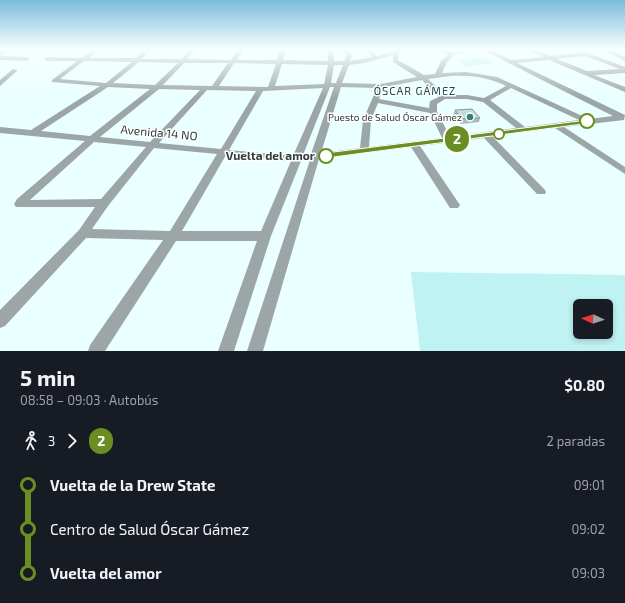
<!DOCTYPE html>
<html lang="es">
<meta charset="utf-8">
<style>
:root{--surface:#171b24;--page:#20242c;--text:#f1f3f6;--muted:#9ea1a6}
body{margin:0;font-family:"Exo 2",sans-serif;background:var(--page);color:var(--text);height:100vh;display:flex;flex-direction:column;font-size:15px;white-space:nowrap}
*{box-sizing:border-box;margin:0}
p{font-size:13px;color:var(--muted)}
.icon{flex:none;width:22px;height:22px;fill:none;stroke:currentColor;stroke-width:2;stroke-linecap:round;stroke-linejoin:round}
.map{position:relative;height:351px;overflow:hidden}
.details{display:flex;flex-direction:column;background:var(--surface);flex:1}
.details>*{flex:none}
.badge{padding:0 8px;border-radius:13px;font-size:14px;line-height:26px}
.needle{width:26px;rotate:274deg}
.controls{position:absolute;left:573px;top:299px;display:grid;gap:8px}
.controls a{display:grid;place-items:center;width:40px;height:40px;border-radius:6px;background:var(--surface);box-shadow:0 2px 6px #0003;font-size:20px}
.map>.badge{position:absolute;translate:-50% -50%;box-shadow:0 0 0 2px #fff}
.legs{display:flex;align-items:center;gap:6px;height:44px;padding:0 20px;font-size:13px}
.legs p{margin-inline-start:auto}
.head{display:flex;align-items:center;justify-content:space-between;height:68px;padding:0 20px}
h1{font-size:22px;font-weight:700;line-height:30px}
ul{padding:0 20px;list-style:none}
li{display:flex;align-items:center;gap:14px;height:44px;font-size:15px}
li i{display:grid;place-items:center;width:6px;height:100%;margin:0 5px;background:currentColor}
li i::after{content:'';width:10px;height:10px;margin:-5px;border:3px solid;border-radius:50%;background:var(--surface)}
li p{margin-inline-start:auto}
li:first-child i{background:linear-gradient(#0000 50%,currentColor 0)}
li:last-child i{background:linear-gradient(currentColor 50%,#0000 0)}
.map>svg:first-child{display:block}
</style>
<div class="map">
<svg width="625" height="351" viewBox="0 0 625 351">
<rect width="100%" height="100%" fill="#eaffff"/>
<g fill="#bef2f3" fill-rule="evenodd">
<path d="M482 57 493 63 468 67 458 60Z"/>
<path d="M411 272 625 275V351H420ZM580 306H606V332H580Z"/>
</g>
<g fill="none" stroke-linecap="round" stroke-linejoin="round">
<g fill="#9da6a6" fill-rule="evenodd">
<path d="M5 49H12L0 56V52Z"/>
<path d="M94 49H100L89 58H136L145 49H151L142 59H181L191 49H197L187 59 231 60 238 49H244L237 60H277L280 49H286L283 60 328 61 327 49H333L334 61H344L346 56 343 49H349L352 56 350 61 372 57 364 49H370L377 56 403 49H411L399 53 398 60 424 75 435 74 441 61 448 55 434 49C441 49 447 52 454 52 462 52 471 49 480 49L454 55 447 62 442 73 466 72 497 77 589 119 613 116 481 49H488L512 60 543 57 526 49H533L551 56 578 53V51L580 50 625 67V73L594 75 625 87V92L549 60 517 63 625 115 624 120 564 127 625 167V174L555 128 492 136 545 190 546 192 545 194H537L484 138 420 146 460 205 458 208H450L411 147 319 159 263 351H247L310 160 301 161 271 236 234 351H218L257 241H176L105 351H88L90 345 163 240 86 238 5 326 0 328V310L79 230 95 207H16L14 204 17 199 85 141 0 133V127L31 130 100 86 52 82V80L77 61H47L44 59 47 57 82 58ZM393 55V62L417 77 381 84 342 83 349 65 364 63ZM585 56 620 69 587 71 557 59ZM84 61 132 62 106 83 60 79ZM139 62 178 63 155 85 113 83ZM184 63H228L212 86 163 85ZM234 63 276 64 268 87 219 86ZM282 64 328 65 324 84 275 86ZM334 65H343L336 83H331ZM451 76C471 75 488 77 506 86L484 98 467 95H445L428 79ZM422 80 439 97 430 101 429 108 379 99 384 87ZM108 87 150 89 90 136 41 131ZM330 87H334L311 154 303 155ZM341 87 377 88 363 120 360 148 321 153ZM323 88 293 156 229 150 263 91ZM511 88 579 120 525 127 490 100ZM159 89 200 90 150 142 100 137ZM207 90 256 91 221 149 159 143ZM445 99H467L483 102 516 128 450 137 437 111V104ZM378 103 430 113 442 138 369 147 371 120ZM94 142 146 147 101 199 30 200ZM154 148 217 154 170 231 92 229 108 206ZM226 155 291 161 261 231H182Z"/>
<path d="M601 49H608L625 57V61Z"/>
<path d="M0 56 27 57 30 59 27 61 0 60Z"/>
<path d="M13 69 18 70 0 86V80Z"/>
</g>
</g>
<path fill="#a9bbbb" d="M455 110 480 118 479 122 461 124 453 115Z"/>
<path fill="#c5dada" stroke="#8a9999" d="M472 109 480 118 462 119 455 110Z"/>
<linearGradient id="sky" x2="0" y2="1"><stop stop-color="#79bcdb"/><stop offset="0.5" stop-color="#f6ffff"/><stop offset="1" stop-color="#f6ffff" stop-opacity="0"/></linearGradient>
<rect width="625" height="98" fill="url(#sky)"/>
<path fill="#6b8e23" stroke="#fff" d="M587 120H590V123L326 158 322 156 326 153Z"/>
<circle fill="#367f80" stroke="#fff" stroke-width="1.5" cx="470" cy="117" r="4"/>
<g fill="#fff" stroke="#6b8e23" stroke-width="2">
<circle cx="587" cy="121" r="7"/>
<circle cx="499" cy="134" r="5"/>
<circle cx="326" cy="156" r="7"/>
</g>
<g text-anchor="middle" stroke-width="3" stroke-linejoin="round" paint-order="stroke">
<g font-size="10" fill="#353e3e" stroke="#fff" text-anchor="end">
<text x="462" y="121">Puesto de Salud Óscar Gámez</text>
</g>
<g font-size="11" letter-spacing="1" fill="#125051" stroke="#fff">
<text x="415" y="95">ÓSCAR GÁMEZ</text>
</g>
<g font-size="12" fill="#353e3e" stroke="#fff">
<text transform="translate(159 133) rotate(5)" y="4">Avenida 14 NO</text>
</g>
<g font-size="12" font-weight="bold" fill="#353e3e" stroke="#fff" text-anchor="end">
<text x="315" y="160">Vuelta del amor</text>
</g>
</g>
</svg>
<div class="controls">
<a><svg class="needle" viewBox="-14 -14 28 28"><path d="M0-13l5 13h-10z" fill="#e53935"/><path d="M0 13l5-13h-10z" fill="#9ea1a6"/></svg></a>
</div>
<b class="badge" style="left:457px;top:139px;background:#6b8e23;color:#fff">2</b>
</div>
<section class="details">
<div class="head"><div><h1>5 min</h1><p>08:58 – 09:03 · Autobús</p></div><b>$0.80</b></div>
<div class="legs"><svg class="icon" aria-label="walk" viewBox="0 0 24 24"><circle cx="13" cy="4" r="2"/><path d="M13 8l-2 6 4 7M11 14l-3 7M7 12l3-4h3l4 4"/></svg>3<svg class="icon" aria-label="forward" viewBox="0 0 24 24"><path d="M9 5l7 7-7 7"/></svg><b class="badge" style="background:#6b8e23;color:#fff">2</b><p>2 paradas</p></div>
<ul>
<li><i style="color:#6b8e23"></i><b>Vuelta de la Drew State</b><p>09:01</p></li>
<li><i style="color:#6b8e23"></i><span>Centro de Salud Óscar Gámez</span><p>09:02</p></li>
<li><i style="color:#6b8e23"></i><b>Vuelta del amor</b><p>09:03</p></li>
</ul>
</section>
